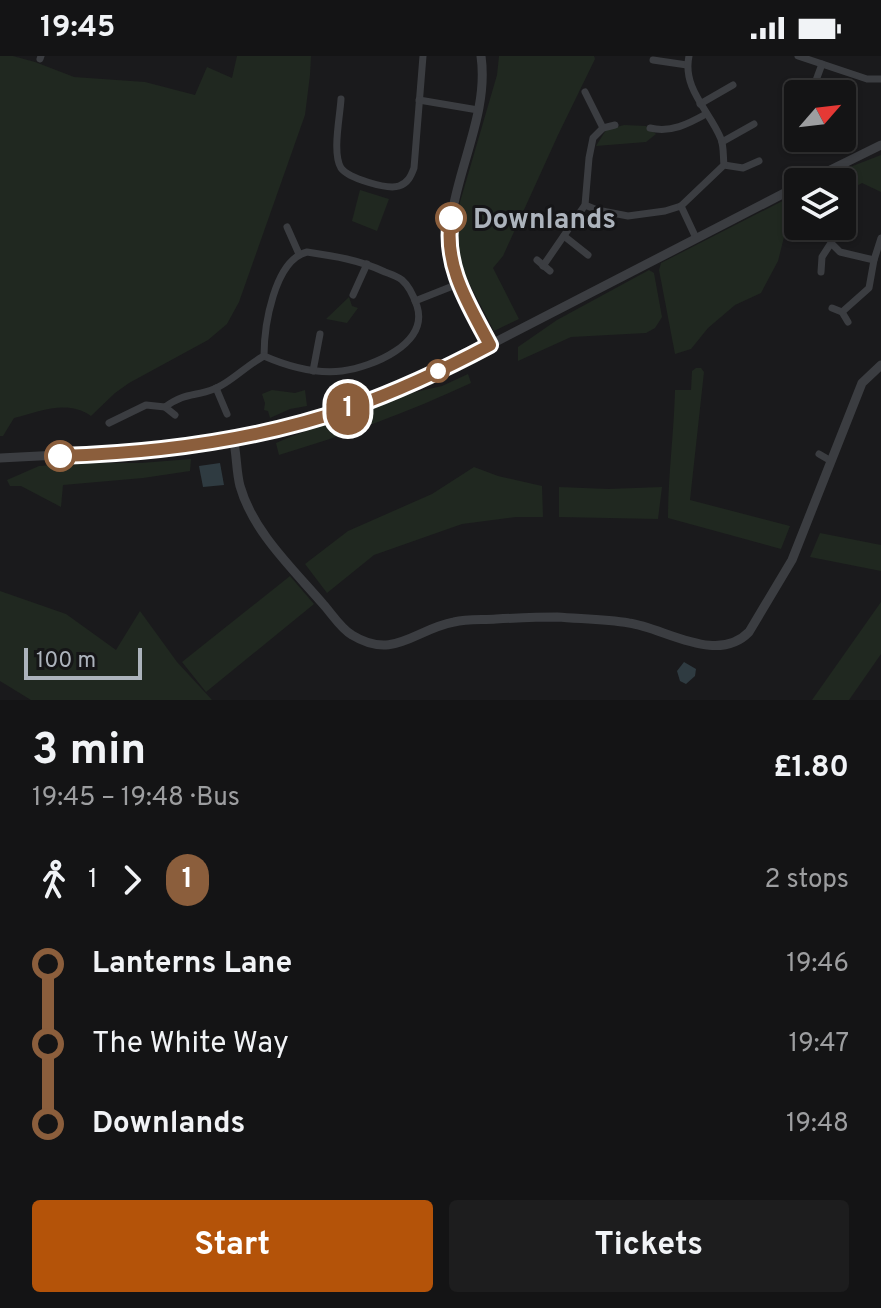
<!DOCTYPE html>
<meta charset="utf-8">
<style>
:root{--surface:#141415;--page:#1d1d1e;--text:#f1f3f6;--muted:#9d9ea0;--line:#333334;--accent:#b45309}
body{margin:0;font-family:Overpass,sans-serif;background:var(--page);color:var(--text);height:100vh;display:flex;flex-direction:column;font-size:30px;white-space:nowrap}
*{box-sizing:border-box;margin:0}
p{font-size:26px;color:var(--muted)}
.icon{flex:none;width:44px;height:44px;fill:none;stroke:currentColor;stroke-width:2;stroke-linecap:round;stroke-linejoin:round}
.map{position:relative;height:644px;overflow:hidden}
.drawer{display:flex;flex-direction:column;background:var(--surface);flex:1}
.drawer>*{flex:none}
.badge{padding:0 16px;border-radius:26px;font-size:28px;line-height:52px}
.needle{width:52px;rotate:62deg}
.tools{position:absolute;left:784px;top:24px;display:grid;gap:16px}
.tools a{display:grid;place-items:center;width:72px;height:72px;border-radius:8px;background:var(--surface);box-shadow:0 2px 6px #0004,0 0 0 2px var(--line);font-size:40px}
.scale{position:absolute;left:24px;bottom:20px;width:118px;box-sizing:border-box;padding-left:8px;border:4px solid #acb3bc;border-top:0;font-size:22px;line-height:28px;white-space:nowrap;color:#acb3bc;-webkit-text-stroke:6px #151517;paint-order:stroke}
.map>.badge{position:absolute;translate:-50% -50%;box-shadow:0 0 0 4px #fff}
.legs{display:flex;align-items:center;gap:12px;height:88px;padding:0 32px;font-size:26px}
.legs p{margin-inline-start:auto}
.head{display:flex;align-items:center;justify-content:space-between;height:136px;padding:0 32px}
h1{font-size:44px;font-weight:700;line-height:60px}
.button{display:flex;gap:16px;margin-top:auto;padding:16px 32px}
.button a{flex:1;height:92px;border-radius:8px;background:var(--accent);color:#fff;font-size:32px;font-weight:700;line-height:92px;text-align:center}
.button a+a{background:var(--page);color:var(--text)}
ul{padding:0 32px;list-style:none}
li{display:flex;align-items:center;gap:28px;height:80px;font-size:30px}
li i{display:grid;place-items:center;width:12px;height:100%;margin:0 10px;background:currentColor}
li i::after{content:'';width:20px;height:20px;margin:-10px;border:6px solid;border-radius:50%;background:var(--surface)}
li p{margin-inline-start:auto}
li:first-child i{background:linear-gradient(#0000 50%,currentColor 0)}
li:last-child i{background:linear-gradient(currentColor 50%,#0000 0)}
.status{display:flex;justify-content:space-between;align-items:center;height:56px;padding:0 40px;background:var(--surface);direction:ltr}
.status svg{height:22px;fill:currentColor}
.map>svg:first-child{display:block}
</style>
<div class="status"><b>19:45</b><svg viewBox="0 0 49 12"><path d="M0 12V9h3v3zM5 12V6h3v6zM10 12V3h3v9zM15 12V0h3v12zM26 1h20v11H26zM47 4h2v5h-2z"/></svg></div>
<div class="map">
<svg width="881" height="644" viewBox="0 0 881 644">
<rect width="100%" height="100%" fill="#1a1a1c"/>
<g fill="#202820">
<path d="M0 0H13L35 6 74 21 145 26 195 39 207 11 232 22 237 0H311L310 19 305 59 239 246 227 268 208 284 129 327 115 337 91 360C67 343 39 356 14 362L3 380H0Z"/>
<path d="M499 0H594L595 3 558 79 503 200 493 212 519 263 494 275 456 202 460 146 497 19Z"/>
<path d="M624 69 646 70 656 78 646 86 596 90 606 74Z"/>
<path d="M881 99V136L862 127 842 138V126H819L845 113Z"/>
<path d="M360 134 389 143 377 175 352 165Z"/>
<path d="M798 137V163L784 181 778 205 761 237 735 249 708 272 691 293 675 298 659 214 661 207Z"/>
<path d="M649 214 654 217 662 261 655 272 646 277 571 281 518 305V291L557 264Z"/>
<path d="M349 241 352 250 358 252 347 267 326 263Z"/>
<path d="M696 312H701L704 316 690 444 790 470 781 493 668 462C668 419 674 377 675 334H691L692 315Z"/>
<path d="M468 318 471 327C409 356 345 379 279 399L276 387 290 381 402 339 442 330Z"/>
<path d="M272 334 295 337 305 334 307 350 290 353 270 362 268 355 264 354 265 347 262 338Z"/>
<path d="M191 403 190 415 143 422 63 429 61 451 21 430H10L7 424 39 410 83 407H141Z"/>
<path d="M474 411 498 420 542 430 543 461H516L462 468 374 499 327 537 305 508 348 475 432 438Z"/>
<path d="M559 431 608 433 662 431 658 463 559 461Z"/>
<path d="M820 477 881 489V515L810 501Z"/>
<path d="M290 520 314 548 206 636 182 606Z"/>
<path d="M0 535 66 558 116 594 140 555 177 606 212 644H31L0 625Z"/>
<path d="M881 546V598L849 644H812Z"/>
</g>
<g fill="#2f3b41">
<path d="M220 407 224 429 203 431 199 410Z"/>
<path d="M684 606 696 613 695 620 686 628 680 625 677 615Z"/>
</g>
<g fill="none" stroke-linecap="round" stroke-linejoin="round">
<g stroke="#3b3d41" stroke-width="7">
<path d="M798 0 867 23H881"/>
<path d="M40 3 41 0"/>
<path d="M653 4 687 9"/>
<path d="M585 36 603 72"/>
<path d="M811 38 822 8"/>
<path d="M341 43C340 61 332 97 341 112 348 122 387 134 399 130 408 127 411 120 414 112L423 0"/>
<path d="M419 44 478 54"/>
<path d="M700 48 733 29"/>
<path d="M650 72C671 77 688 68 706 58"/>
<path d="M722 86 754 68"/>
<path d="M724 109 743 112 759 105"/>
<path d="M585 149 597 154 628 160 665 155 681 150 724 109C723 101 724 91 721 83 710 55 682 33 689 0"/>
<path d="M681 150 696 182"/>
<path d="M287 171 299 198"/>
<path d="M564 180 588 199"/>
<path d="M307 196C334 200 360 204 385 216 390 218 397 220 402 224 409 230 414 241 417 250 429 288 372 311 342 315 315 318 289 311 264 300 264 271 274 204 307 196Z"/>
<path d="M537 204 550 215"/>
<path d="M543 210 585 149 589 102 593 82 603 72 615 69"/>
<path d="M821 216 822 201 831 187 840 196 874 204"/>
<path d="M353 239 367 208"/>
<path d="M415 245 458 228"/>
<path d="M832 252 842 256 848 266"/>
<path d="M842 256 869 232 874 204 881 182"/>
<path d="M313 315 320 278"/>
<path d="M216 332 227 358"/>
<path d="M165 351 175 359"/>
<path d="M109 367 146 349 165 351C186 336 194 341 214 333 229 328 248 308 264 300"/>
<path d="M819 398 831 405"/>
</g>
<g stroke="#3b3d41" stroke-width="9">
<path d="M481 0C491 70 439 139 452 206 457 236 476 263 490 289"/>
<path d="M806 126 881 89"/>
<path d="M233 382C237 398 236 415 240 430 253 476 293 513 323 548 332 558 341 573 352 579 394 605 415 573 454 566 467 563 482 564 496 563 516 562 536 561 557 561 581 563 605 563 629 567 665 572 717 609 749 576L792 504 862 327 881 309"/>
<path d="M0 402 155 394 257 378 348 353 391 336 480 294 798 130"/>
</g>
</g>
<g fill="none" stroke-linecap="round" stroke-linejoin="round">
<defs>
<path id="line-1" d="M60 400C158 397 258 384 350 352 398 335 445 313 490 289 469 249 443 210 451 162"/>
</defs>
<use href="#line-1" stroke="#fff" stroke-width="18"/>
<use href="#line-1" stroke="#8b5e3c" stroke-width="12"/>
</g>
<g fill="#fff" stroke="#8b5e3c" stroke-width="4">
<circle cx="451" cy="162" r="14"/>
<circle cx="438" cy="315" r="10"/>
<circle cx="60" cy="400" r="14"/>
</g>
<g text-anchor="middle" stroke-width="6" stroke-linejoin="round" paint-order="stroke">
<g font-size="28" font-weight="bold" fill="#acb3bc" stroke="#151517" text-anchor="start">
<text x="473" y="172">Downlands</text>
</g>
</g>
</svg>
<div class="tools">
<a><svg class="needle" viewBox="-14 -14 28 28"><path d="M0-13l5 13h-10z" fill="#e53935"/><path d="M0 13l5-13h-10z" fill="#9d9ea0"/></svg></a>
<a><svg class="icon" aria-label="layers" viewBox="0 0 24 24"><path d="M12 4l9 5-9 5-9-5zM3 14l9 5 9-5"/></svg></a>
</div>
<div class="scale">100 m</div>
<b class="badge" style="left:348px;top:353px;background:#8b5e3c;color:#fff">1</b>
</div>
<section class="drawer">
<div class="head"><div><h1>3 min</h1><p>19:45 – 19:48 · Bus</p></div><b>£1.80</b></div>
<div class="legs"><svg class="icon" aria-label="walk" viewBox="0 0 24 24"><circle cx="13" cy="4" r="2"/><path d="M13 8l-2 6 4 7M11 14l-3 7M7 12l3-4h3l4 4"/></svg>1<svg class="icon" aria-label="forward" viewBox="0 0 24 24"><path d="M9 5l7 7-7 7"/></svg><b class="badge" style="background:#8b5e3c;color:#fff">1</b><p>2 stops</p></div>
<ul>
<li><i style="color:#8b5e3c"></i><b>Lanterns Lane</b><p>19:46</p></li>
<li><i style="color:#8b5e3c"></i><span>The White Way</span><p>19:47</p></li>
<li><i style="color:#8b5e3c"></i><b>Downlands</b><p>19:48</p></li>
</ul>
<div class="button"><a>Start</a><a>Tickets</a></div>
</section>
